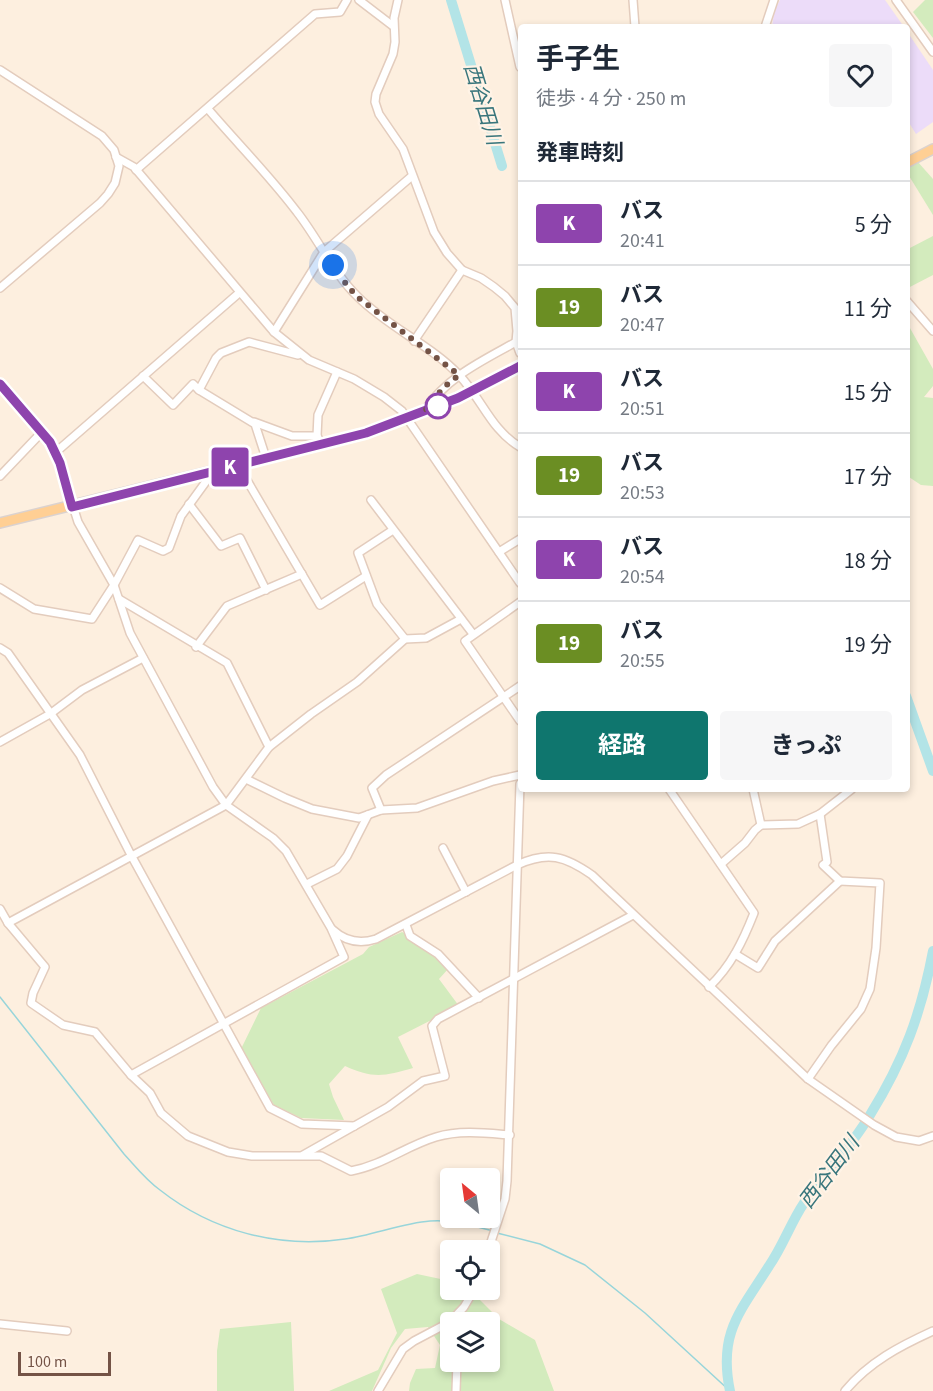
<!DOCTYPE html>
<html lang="ja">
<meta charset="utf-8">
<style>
:root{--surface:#fff;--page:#f6f6f7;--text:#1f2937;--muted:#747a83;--line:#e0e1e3;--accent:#0f766e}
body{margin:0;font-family:"Source Sans 3","Noto Sans JP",sans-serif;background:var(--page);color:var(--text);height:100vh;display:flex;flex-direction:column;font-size:22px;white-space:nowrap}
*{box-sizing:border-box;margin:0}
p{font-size:20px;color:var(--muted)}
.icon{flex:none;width:33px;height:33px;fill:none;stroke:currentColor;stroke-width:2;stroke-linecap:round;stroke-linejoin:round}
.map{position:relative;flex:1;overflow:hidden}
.side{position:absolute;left:518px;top:24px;width:392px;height:768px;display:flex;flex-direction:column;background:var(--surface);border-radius:6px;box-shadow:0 3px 9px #0003}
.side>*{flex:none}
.badge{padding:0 12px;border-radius:4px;font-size:21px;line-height:39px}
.needle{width:39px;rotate:331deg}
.controls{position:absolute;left:440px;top:1168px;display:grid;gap:12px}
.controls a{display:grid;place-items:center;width:60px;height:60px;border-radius:6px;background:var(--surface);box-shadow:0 3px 9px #0003;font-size:30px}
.scale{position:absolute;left:18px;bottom:15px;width:93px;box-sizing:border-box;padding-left:6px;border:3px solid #745346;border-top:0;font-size:16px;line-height:21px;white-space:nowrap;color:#745346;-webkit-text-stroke:4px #fff3e6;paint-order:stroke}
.you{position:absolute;width:30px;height:30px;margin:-15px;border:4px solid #fff;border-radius:50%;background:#1a73e8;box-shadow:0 0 0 9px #1a73e833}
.map>.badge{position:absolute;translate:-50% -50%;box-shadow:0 0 0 3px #fff}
h2{padding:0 18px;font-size:22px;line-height:54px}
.round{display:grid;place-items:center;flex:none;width:63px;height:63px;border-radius:6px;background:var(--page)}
.headline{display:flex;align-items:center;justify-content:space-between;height:102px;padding:0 18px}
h1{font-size:28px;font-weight:700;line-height:45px}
.button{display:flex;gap:12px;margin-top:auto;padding:12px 18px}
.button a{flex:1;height:69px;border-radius:6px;background:var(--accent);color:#fff;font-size:24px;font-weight:700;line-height:69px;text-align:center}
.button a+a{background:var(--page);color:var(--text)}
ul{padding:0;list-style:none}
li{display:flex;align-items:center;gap:18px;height:84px;padding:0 18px;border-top:2px solid var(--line)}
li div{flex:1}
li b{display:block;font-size:22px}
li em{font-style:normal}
li .badge{min-width:66px;font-weight:700;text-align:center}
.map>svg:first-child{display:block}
</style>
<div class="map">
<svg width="933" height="1391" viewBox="0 0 933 1391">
<rect width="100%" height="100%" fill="#fdefdf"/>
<g fill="#ecdcf9">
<path d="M780 0H885L904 27H772L774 12Z"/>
<path d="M906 30 933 70V122L916 134 906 118Z"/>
</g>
<g fill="#d3ebbd" fill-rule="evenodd">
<path d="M925 0H933V38L913 12Z"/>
<path d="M917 161 933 179V215L906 171Z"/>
<path d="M933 236V275L906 289V250Z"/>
<path d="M906 321 933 369V386L924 397 933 398V486L921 485 906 475Z"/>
<path d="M402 932 429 946 449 968 439 979 459 1006 398 1037 413 1068C385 1076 373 1079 345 1066L329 1084 333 1097 344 1120 301 1118 274 1105 241 1049 261 1008 363 954 369 947Z"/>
<path d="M417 1274 450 1281V1290H470L499 1319 535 1340 554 1391H409L410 1383 416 1369 435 1368 440 1345 428 1327 405 1329 391 1348 372 1391H329L378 1370 397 1333 381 1289ZM450 1323H489V1362H450Z"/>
<path d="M291 1322 294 1391H217V1351L220 1329Z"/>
</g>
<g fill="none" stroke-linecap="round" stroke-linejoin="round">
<g stroke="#98d5da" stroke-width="1.5">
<path d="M0 997 124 1154C136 1167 146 1180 160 1190 212 1231 279 1249 345 1239 373 1235 403 1223 430 1221 451 1219 473 1226 493 1231"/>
<path d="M497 1233 540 1244 585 1265 645 1313 730 1391"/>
</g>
<g stroke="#b3e4e7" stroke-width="10">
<path d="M451 0 502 166"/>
<path d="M906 696 933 771"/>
<path d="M730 1391C718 1333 740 1312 769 1266 783 1246 791 1222 804 1203 826 1173 851 1147 870 1115 904 1060 921 1014 933 951"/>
</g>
<defs>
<g id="minor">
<path d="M359 0 393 26"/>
<path d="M398 0 394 18 395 42 393 54 376 94 375 102 379 114 403 149 434 232 447 253 462 270 481 278 494 287 505 296 515 308 517 331 516 342 520 353"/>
<path d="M505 0 520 67"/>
<path d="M633 0 635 27"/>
<path d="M896 0 933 52"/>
<path d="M765 27 774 0"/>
<path d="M0 70 102 136 114 150 119 166 115 183 108 194 100 203 0 288"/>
<path d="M208 109C237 143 270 176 297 212 319 240 333 273 358 297 388 327 432 346 459 375 482 399 491 430 520 447"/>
<path d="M116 157 134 167 274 332 309 360 354 379 384 397 402 411 520 583"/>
<path d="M136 170 315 14 340 12 347 0"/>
<path d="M906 300 933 331"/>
<path d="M274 332 324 252 412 176"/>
<path d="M414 341 462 270"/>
<path d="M143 376 173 405 193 384 199 390 216 358 221 353 249 342 298 355"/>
<path d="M0 384 46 437 56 452 78 522 114 585 130 633 213 787 226 805 273 838 286 851 331 928 344 957 131 1075"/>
<path d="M199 390 255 424 266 458"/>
<path d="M425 410C447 377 482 361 516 342"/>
<path d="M254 422 292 436H317L322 445"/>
<path d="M317 436 318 415 337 372"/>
<path d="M56 452 239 293"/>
<path d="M238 465 320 605 366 576"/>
<path d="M0 476 42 432"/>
<path d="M371 500 473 634"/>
<path d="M189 504 221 546 240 538 266 590"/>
<path d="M393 530 358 553 377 604 405 639"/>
<path d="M499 552 520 539"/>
<path d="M0 588 34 609 92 619 114 585 138 540 163 551 169 548 181 516 210 476 209 472"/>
<path d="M119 599 227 663 269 747"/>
<path d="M520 602 465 641 520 721"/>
<path d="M196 647 227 606 302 574"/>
<path d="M0 648 8 653 80 755 131 855 270 1108 302 1124 354 1126"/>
<path d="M0 742 50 714 82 690 143 658"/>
<path d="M246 779 285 798 312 809 359 818 381 810 417 808 493 781 520 775"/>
<path d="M669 789 754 913C743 941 731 966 709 987"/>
<path d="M753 789 761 825"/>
<path d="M381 810 372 788 386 775 520 686"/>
<path d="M443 848 466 892"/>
<path d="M721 864 745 843 755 830 761 825 798 824 820 814 852 789"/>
<path d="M307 884 337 869 347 856 368 815"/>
<path d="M0 909 8 923 45 967 33 993 31 1003 63 1025 95 1032 131 1075 150 1093 161 1113 188 1136 228 1152 252 1156H321L351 1171C383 1165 406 1146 436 1137 460 1130 485 1133 510 1135"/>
<path d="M8 923 226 805 269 747 311 714 357 682 405 639 426 638 461 619"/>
<path d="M406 925 410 936 438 954 479 998"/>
<path d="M333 930C345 941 360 944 376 939L517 865C548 851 565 856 592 875L808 1079 874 1125 896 1137 919 1141 933 1136"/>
<path d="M735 954 758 968 775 941 840 881"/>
<path d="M808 1079 831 1046 861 1009 870 989 876 948 880 883 840 881 823 865 827 862 820 814"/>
<path d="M303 1155 388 1107 423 1081 445 1076 432 1026 438 1019 633 915"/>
<path d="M488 1251 505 1199 507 1181 520 784"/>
<path d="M0 1324 67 1331"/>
<path d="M378 1391 403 1349 414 1341 450 1322 464 1307 474 1290"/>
<path d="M456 1391 457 1362"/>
<path d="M845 1391C869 1362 900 1346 933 1331"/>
</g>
<g id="major">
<path d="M906 163 933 149"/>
<path d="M0 523 366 433 458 398 520 366"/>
</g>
</defs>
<use href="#minor" stroke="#e3ccbd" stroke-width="10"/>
<use href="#major" stroke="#dbd2cf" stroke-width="12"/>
<use href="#minor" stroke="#fff" stroke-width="7"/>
<use href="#major" stroke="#ffcf94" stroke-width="9"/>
</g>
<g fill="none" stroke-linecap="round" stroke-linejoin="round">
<defs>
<path id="line" d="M0 384 50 442 60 463 72 507 366 433 458 398 520 366"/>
</defs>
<use href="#line" stroke="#fff" stroke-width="14"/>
<use href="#line" stroke="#8e44ad" stroke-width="9"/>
<path stroke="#745346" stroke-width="6" stroke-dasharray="0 10.8" d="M333 265 348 287 360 299 459 375 443 388 424 412 438 406"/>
</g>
<circle fill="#fff" stroke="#8e44ad" stroke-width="3" cx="438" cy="406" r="12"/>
<g text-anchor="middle" stroke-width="4.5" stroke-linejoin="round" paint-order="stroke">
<g font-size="21" font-style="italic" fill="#39767c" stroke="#fff3e6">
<text transform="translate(483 104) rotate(73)" y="7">西谷田川</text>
<text transform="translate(829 1172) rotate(-53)" y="7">西谷田川</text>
</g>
</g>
</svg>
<div class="controls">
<a><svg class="needle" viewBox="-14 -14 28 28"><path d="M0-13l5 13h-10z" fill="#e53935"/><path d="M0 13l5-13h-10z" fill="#747a83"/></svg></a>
<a><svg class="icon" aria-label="locate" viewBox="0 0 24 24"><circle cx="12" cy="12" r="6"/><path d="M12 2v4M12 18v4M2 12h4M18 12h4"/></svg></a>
<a><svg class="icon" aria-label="layers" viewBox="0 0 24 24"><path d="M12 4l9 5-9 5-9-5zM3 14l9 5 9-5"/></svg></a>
</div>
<div class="scale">100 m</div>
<div class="you" style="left:333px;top:265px"></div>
<b class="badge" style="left:230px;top:467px;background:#8e44ad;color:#fff">K</b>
<section class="side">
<div class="headline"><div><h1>手子生</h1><p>徒歩 · 4 分 · 250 m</p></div><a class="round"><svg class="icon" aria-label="heart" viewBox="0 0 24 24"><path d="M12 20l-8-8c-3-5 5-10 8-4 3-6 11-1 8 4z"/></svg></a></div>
<h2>発車時刻</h2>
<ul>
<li><span class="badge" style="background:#8e44ad;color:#fff">K</span><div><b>バス</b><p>20:41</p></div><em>5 分</em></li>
<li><span class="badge" style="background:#6b8e23;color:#fff">19</span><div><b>バス</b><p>20:47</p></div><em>11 分</em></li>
<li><span class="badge" style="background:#8e44ad;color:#fff">K</span><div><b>バス</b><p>20:51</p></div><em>15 分</em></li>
<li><span class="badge" style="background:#6b8e23;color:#fff">19</span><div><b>バス</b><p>20:53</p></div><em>17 分</em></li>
<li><span class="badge" style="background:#8e44ad;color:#fff">K</span><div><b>バス</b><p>20:54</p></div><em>18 分</em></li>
<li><span class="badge" style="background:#6b8e23;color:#fff">19</span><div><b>バス</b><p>20:55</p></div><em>19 分</em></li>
</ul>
<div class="button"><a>経路</a><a>きっぷ</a></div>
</section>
</div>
